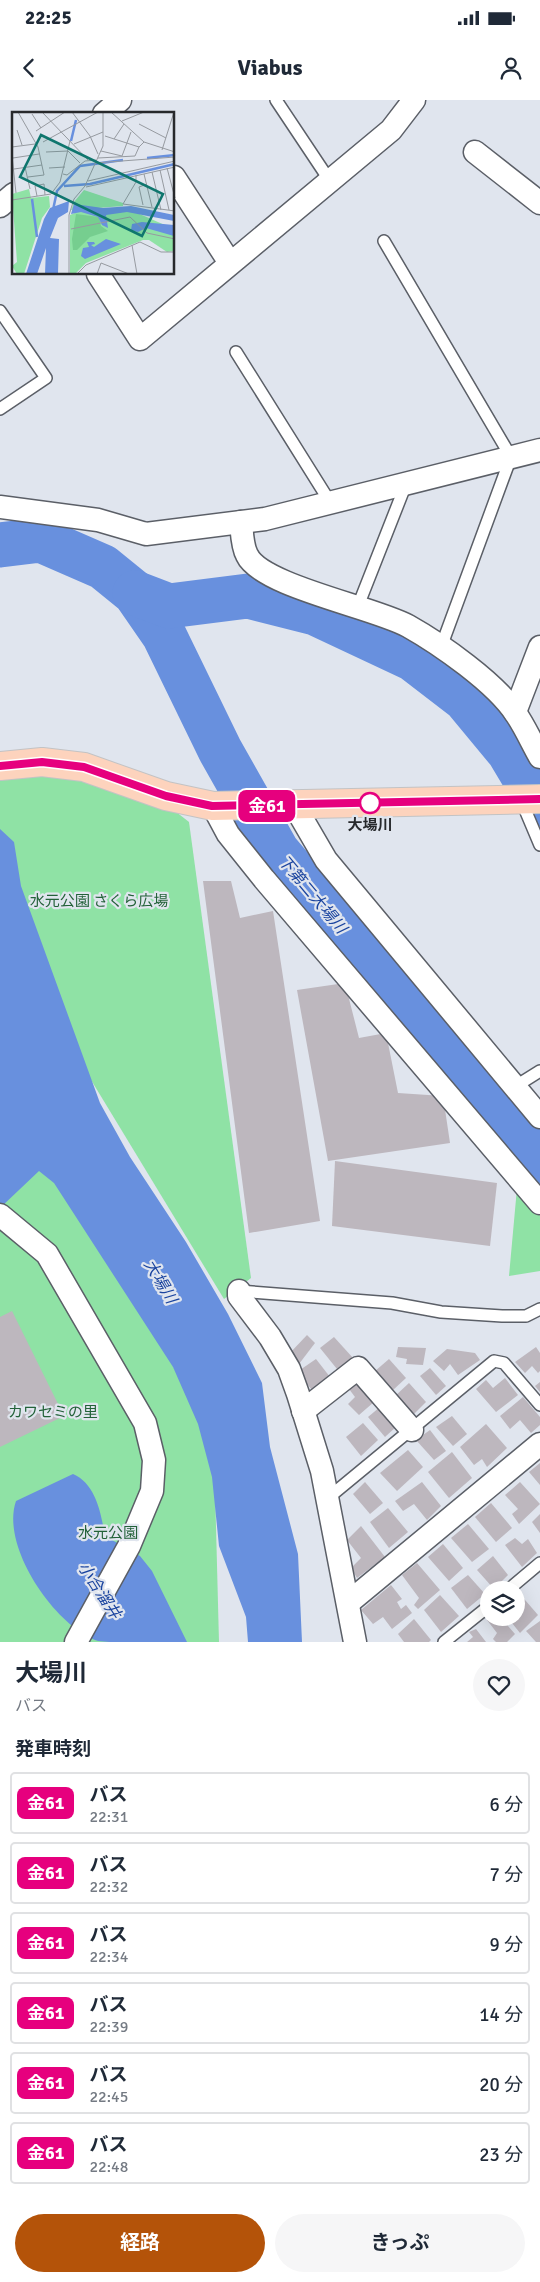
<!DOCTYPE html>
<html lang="ja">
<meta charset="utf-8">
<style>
:root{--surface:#fff;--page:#f6f6f7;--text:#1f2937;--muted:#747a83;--line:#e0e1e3;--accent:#b45309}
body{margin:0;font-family:Signika,"Noto Sans JP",sans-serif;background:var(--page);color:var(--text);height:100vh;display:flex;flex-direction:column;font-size:19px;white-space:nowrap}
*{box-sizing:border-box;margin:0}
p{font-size:16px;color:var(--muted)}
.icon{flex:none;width:28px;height:28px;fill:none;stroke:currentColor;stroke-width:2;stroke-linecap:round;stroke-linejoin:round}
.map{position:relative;height:1542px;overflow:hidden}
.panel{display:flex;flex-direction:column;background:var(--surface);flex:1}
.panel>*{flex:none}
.badge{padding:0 10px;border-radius:8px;font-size:18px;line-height:32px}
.buttons{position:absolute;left:480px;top:1481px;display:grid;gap:10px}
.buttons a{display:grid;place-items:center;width:45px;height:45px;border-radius:50%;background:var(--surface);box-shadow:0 5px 20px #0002;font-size:25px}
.map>.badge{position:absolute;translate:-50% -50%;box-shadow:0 0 0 2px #fff}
h2{padding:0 15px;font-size:19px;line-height:45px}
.round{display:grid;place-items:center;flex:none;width:52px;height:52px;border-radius:26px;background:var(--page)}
.head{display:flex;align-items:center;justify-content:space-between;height:85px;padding:0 15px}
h1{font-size:24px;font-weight:700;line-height:38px}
.action{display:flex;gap:10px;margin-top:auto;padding:10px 15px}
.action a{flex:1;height:58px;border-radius:30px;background:var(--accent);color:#fff;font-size:20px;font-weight:700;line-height:58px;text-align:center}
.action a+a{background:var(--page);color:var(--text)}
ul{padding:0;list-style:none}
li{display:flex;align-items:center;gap:15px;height:62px;margin:0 10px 8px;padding:0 5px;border:2px solid var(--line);border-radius:5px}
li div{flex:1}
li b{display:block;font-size:19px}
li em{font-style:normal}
li .badge{min-width:55px;font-weight:700;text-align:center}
.status{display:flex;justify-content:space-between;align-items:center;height:35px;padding:0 25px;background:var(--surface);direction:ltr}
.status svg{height:14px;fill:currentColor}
header{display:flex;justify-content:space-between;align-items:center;height:65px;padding:0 15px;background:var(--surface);font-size:22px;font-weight:700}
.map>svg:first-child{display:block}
</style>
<div class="status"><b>22:25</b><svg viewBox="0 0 49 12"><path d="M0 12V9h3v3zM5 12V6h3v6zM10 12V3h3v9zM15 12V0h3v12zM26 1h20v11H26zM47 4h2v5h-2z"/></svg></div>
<header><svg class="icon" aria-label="back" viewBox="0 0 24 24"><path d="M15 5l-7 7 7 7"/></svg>Viabus<svg class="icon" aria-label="person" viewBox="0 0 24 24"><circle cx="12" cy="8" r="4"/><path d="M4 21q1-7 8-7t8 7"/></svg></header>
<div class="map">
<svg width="540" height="1542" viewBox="0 0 540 1542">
<rect width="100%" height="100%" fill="#e0e5ee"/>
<g fill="#8fe2a5">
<path d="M13 669 84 681 166 704 189 722 251 1178 224 1199 0 830V672Z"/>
<path d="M0 916 214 1349 219 1542H0Z"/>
<path d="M517 1088 540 1116V1171L509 1176Z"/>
</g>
<g fill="#6890de">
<path d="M0 729 14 742 21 786 100 1003 130 1057 186 1142 228 1214 262 1283 270 1347 298 1454 302 1542H248L246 1517 219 1446 212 1377 198 1324 173 1267 54 1083 39 1071 0 1108Z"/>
<path d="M73 1374C96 1384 101 1413 105 1436L140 1456 152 1471 187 1542C165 1542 143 1542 121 1542 114 1542 105 1542 98 1541 56 1527 0 1447 16 1401Z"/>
</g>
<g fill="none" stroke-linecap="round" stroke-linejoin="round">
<g stroke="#6890de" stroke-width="45">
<path d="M0 445 41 440 103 467 135 493 164 535 220 650 277 751 540 1061"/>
<path d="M135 493 169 506 248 496 315 513 413 559 465 599 509 652 540 704"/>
</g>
</g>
<g fill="#bdb7be">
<path d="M203 781H231L240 818 273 811 320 1121 249 1133Z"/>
<path d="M345 883 359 938 386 933 398 993 443 996 450 1043 328 1061 297 890Z"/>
<path d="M335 1061 497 1083 490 1146 332 1126Z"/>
<path d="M12 1211 64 1316 0 1347V1217Z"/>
<path d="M307 1235 315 1243 299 1264 289 1254Z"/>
<path d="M334 1237 353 1258 337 1269 320 1248Z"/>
<path d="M398 1247 426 1248 423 1265 406 1264 407 1259 396 1257Z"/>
<path d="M536 1247 540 1253V1271L538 1273 532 1266 525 1273 515 1262Z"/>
<path d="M447 1249 475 1253 480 1260 458 1275 450 1264 444 1271 433 1261Z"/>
<path d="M316 1259 330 1277 312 1290 297 1272Z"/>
<path d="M389 1259 406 1278 392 1291 374 1272Z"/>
<path d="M430 1268 446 1286 436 1295 420 1276Z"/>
<path d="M505 1278 518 1295 496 1312 476 1289 486 1280 493 1288Z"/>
<path d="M359 1282 374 1302 359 1315 348 1304 355 1297 349 1289Z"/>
<path d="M540 1282V1292L535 1286Z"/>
<path d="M409 1283 426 1302 412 1316 394 1297Z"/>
<path d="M523 1297 540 1317V1325L531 1333 520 1320 510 1329 500 1316Z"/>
<path d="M380 1307 397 1326 385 1337 368 1317Z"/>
<path d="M452 1316 467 1334 453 1346 436 1327Z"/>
<path d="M363 1323 378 1340 361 1356 346 1337Z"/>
<path d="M486 1324 507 1348 487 1367 482 1359 474 1365 460 1347Z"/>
<path d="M430 1330 446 1351 434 1360 416 1340Z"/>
<path d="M408 1350 423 1367 397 1391 380 1373Z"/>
<path d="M452 1352 472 1378 449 1398 428 1372Z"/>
<path d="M540 1363V1385L529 1372Z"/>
<path d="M365 1382 383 1403 370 1414 353 1394Z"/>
<path d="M422 1382 441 1406 427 1420 414 1404 403 1411 395 1401Z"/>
<path d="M520 1382 540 1404 519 1424 512 1414 518 1409 505 1395Z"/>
<path d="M491 1403 512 1428 496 1442 475 1417Z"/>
<path d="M388 1408 408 1432 389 1448 370 1422Z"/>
<path d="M540 1414V1433L532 1422Z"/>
<path d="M468 1424 489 1449 472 1462 451 1438Z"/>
<path d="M361 1426 385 1457 357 1478 351 1468 361 1458 347 1440Z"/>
<path d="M515 1438 522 1444 528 1439 537 1453 522 1467 505 1445Z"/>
<path d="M443 1444 463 1468 449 1481 428 1457Z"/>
<path d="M493 1456 508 1475 494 1489 477 1470Z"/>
<path d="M417 1463 440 1490 418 1509 414 1505 419 1498 402 1475Z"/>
<path d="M468 1475 485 1494 467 1509 451 1488Z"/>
<path d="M391 1485 402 1499 397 1502 401 1509 406 1505 412 1513 392 1529 383 1517 373 1524 361 1510Z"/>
<path d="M519 1493 538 1515 520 1533 508 1518H516V1495Z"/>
<path d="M440 1495 459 1516 441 1532 424 1510Z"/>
<path d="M490 1518H501L515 1534 507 1542H496L493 1539 497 1533 487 1520Z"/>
<path d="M414 1519 431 1540 429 1542H404L398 1534Z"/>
<path d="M540 1521V1542H536L526 1531Z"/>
<path d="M476 1529 486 1542H467L473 1537 469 1532Z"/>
</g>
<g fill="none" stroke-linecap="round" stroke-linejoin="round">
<defs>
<g id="lane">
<path d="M276 0 330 81"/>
<path d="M384 141 511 357 441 547"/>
<path d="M0 211 46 278 0 309"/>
<path d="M236 252 330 402"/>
<path d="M358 506 406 384"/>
<path d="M521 700 540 745"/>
<path d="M516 986 540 971"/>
<path d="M239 1191 392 1203 441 1212 502 1216H526L540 1209"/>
<path d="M328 1398 494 1261 504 1263 540 1305"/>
<path d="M508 1490 540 1463"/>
<path d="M444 1542 489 1506"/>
</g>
<g id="street">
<path d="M104 14 120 0"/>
<path d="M475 52 540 103"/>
<path d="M174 77 230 163"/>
<path d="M0 106 14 94"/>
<path d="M98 174 140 239 391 30 414 0"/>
<path d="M0 407 98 420 146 434 265 419 540 350"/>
<path d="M241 422C242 432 242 446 247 455 261 486 373 507 408 526 440 544 496 583 516 614 525 627 532 643 540 657"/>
<path d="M515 612 540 547"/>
<path d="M294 705 326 760 540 1017"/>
<path d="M213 706 228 734 264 779 540 1103"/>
<path d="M0 1115 47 1154 145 1323 154 1360 152 1391 129 1446 76 1542"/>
<path d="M239 1191V1196L270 1237 289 1269 298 1294 322 1371 355 1542"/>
<path d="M303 1311 358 1268 412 1330"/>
<path d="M348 1503 540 1344"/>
</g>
<path id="primary" d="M0 666 42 662 84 667 166 696 213 706 540 699"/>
</defs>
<use href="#lane" stroke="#5b5f67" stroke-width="14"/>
<use href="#street" stroke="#5b5f67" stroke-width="25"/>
<use href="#primary" stroke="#c3c3c4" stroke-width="30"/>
<use href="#lane" stroke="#fff" stroke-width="11"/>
<use href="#street" stroke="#fff" stroke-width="22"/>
<use href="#primary" stroke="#fdd3bd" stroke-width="28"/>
</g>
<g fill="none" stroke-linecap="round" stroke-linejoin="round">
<defs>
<path id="line" d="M0 666 42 662 84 667 166 696 212 706 540 699"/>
</defs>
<use href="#line" stroke="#fff" stroke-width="11"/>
<use href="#line" stroke="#e6007e" stroke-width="8"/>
</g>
<circle fill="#fff" stroke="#e6007e" stroke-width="2.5" cx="370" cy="703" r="10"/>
<g text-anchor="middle" stroke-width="4.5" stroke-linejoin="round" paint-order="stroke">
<g font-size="15" font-weight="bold" fill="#27292c" stroke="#e0e5ee">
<text x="370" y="730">大場川</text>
</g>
<g font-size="15" fill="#236239" stroke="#e0e5ee">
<text x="99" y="806">水元公園 さくら広場</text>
<text x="53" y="1317">カワセミの里</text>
<text x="108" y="1438">水元公園</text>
</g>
<g font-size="16" font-style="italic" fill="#1a449f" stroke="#e0e5ee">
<text transform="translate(313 794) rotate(50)" y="6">下第二大場川</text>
<text transform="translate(161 1181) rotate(59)" y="6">大場川</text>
<text transform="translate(100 1490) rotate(57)" y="6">小合溜井</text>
</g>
</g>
<g transform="translate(12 12)">
<rect width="162" height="162" fill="#e0e5ee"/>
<path d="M17 77 19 86 37 84 38 95 30 106 12 162H5L0 154 5 150 0 82ZM72 78 111 91V94L59 98 62 90ZM65 100H123L162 117V139L155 140 137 128H131L74 151 63 162H58V103Z" fill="#8fe2a5"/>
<path d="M64 102 87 105 89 114 96 119 78 125 65 138H61L60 127Z" fill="#76ce8f"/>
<path d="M57 89 56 100 46 106 38 126 47 127 46 162H33L34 136 25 162H14L32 107 38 96ZM62 92 91 96 119 94 162 103V109L115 100 94 103 96 116 90 113 86 105 69 100 59 102ZM130 110 162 113V124L134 116 126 120 119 118 120 112ZM94 127 109 132 73 147 69 144 71 136 77 135 75 130H82L83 132 79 133 82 135Z" fill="#6890de"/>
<path fill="none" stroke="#6890de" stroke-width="2.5" d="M59 29 64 8M135 46 163 43M52 74 78 72 163 52M20 87 25 125M41 98 45 79 68 54 111 48"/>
<path fill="none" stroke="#969aa0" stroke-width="1" d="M6 0 26 35 32 63 16 65M30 0 76 48M60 0 78 24 86 42M99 0 132 30 163 40M20 2 29 16M110 9 132 0M127 12 154 26M5 18 10 33M24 19 53 0M93 24 127 35 132 30M102 27 112 12M31 30 86 0M62 32 91 20M0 35 23 32M150 38 162 0M89 39 110 44M34 40 56 39 68 51M0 44 4 81M110 44 119 20M1 46 27 42M86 46 123 44 127 35M83 51 163 45M13 55 18 77M37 56 53 55M155 56 163 86M2 57 30 53M148 58 157 98M140 60 149 98M51 62 55 63 73 49 84 48M132 62 140 95M76 69 163 49M74 75 163 55M25 84 23 74 32 72 33 83M0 88 39 82 48 70 58 29M111 92 163 99M111 92 124 70V63M131 93 127 75 135 72M59 117 118 105 135 121 163 127M120 133 125 162M57 162V103L62 87 73 74 91 34V0M65 162 74 153 128 130 149 140H163M85 162 89 151 117 162"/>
<path fill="#0f766e" fill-opacity="0.15" stroke="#0f766e" stroke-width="2.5" d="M29 23 151 82 130 124 8 65Z"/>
<rect width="162" height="162" fill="none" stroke="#27292c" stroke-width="2.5"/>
</g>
</svg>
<div class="buttons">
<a><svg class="icon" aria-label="layers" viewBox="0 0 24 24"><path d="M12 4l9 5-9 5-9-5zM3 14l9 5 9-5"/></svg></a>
</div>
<b class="badge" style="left:267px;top:706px;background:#e6007e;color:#fff">金61</b>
</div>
<section class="panel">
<div class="head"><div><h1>大場川</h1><p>バス</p></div><a class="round"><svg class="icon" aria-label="heart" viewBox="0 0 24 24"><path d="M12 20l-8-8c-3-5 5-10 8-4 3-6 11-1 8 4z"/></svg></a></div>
<h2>発車時刻</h2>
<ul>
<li><span class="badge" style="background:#e6007e;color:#fff">金61</span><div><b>バス</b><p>22:31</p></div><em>6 分</em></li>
<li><span class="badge" style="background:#e6007e;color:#fff">金61</span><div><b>バス</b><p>22:32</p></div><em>7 分</em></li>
<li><span class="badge" style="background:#e6007e;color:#fff">金61</span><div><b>バス</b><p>22:34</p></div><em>9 分</em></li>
<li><span class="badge" style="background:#e6007e;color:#fff">金61</span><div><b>バス</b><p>22:39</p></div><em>14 分</em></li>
<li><span class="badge" style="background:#e6007e;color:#fff">金61</span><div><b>バス</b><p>22:45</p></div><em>20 分</em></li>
<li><span class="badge" style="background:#e6007e;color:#fff">金61</span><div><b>バス</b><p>22:48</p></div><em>23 分</em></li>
</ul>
<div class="action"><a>経路</a><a>きっぷ</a></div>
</section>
